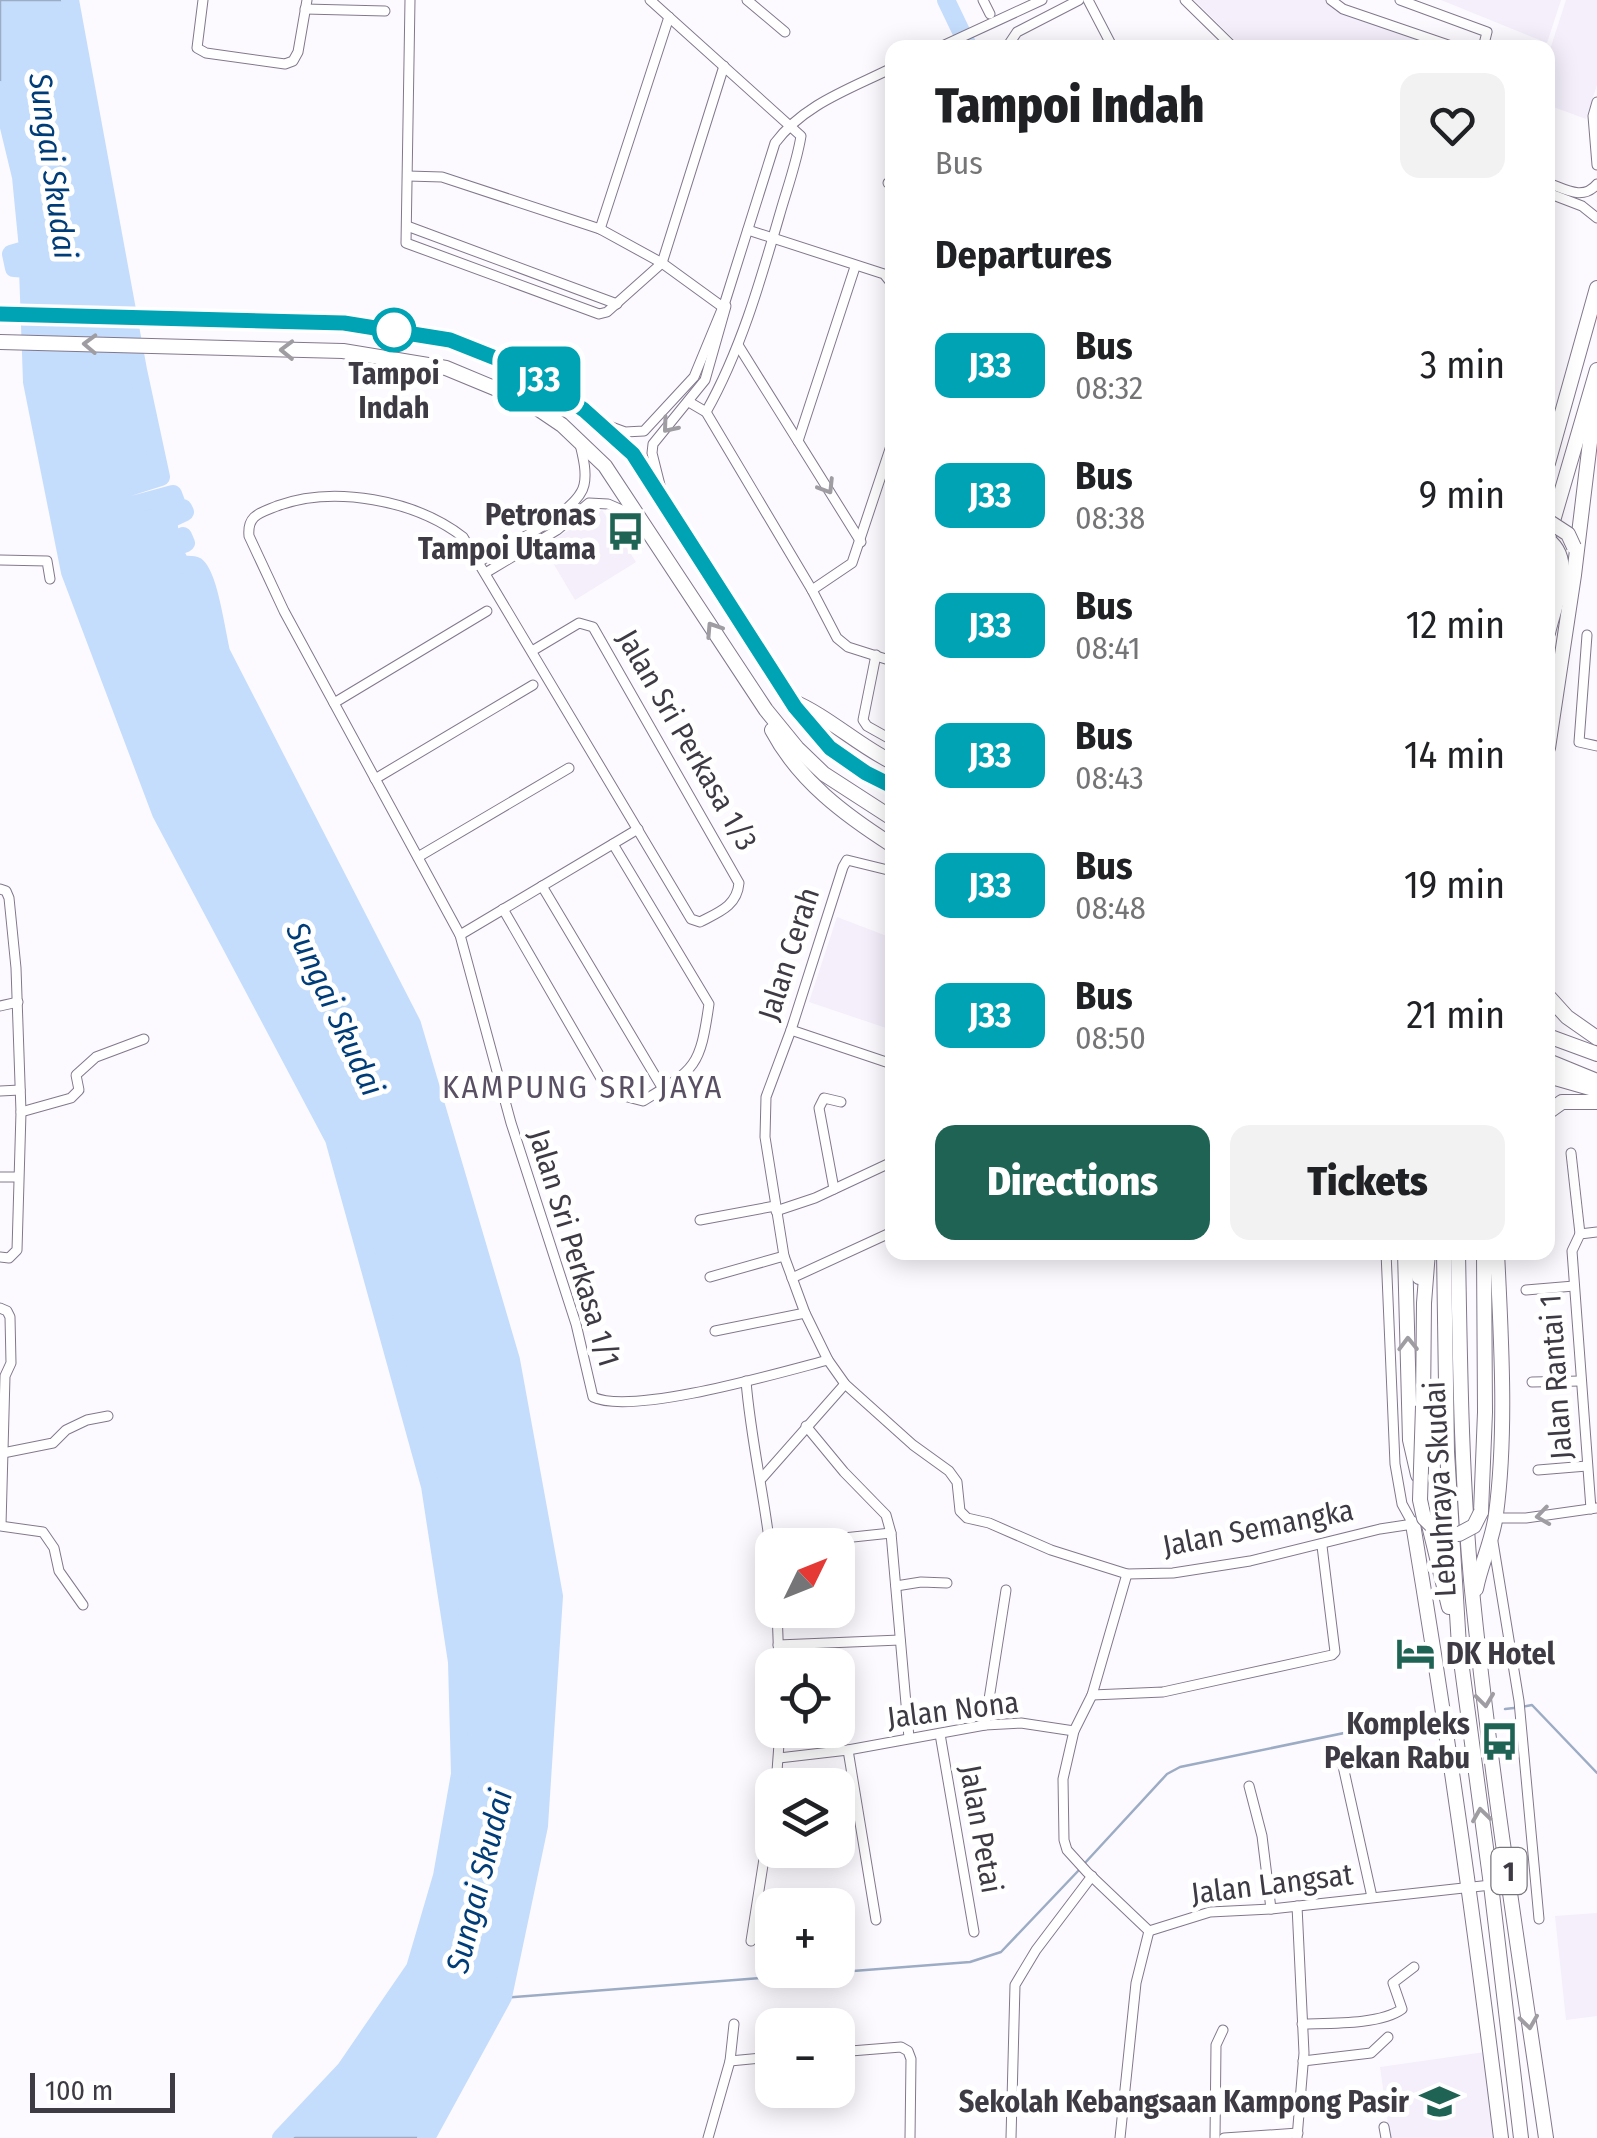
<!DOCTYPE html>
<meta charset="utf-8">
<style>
:root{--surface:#fff;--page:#f2f2f2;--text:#202124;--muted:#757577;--accent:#1f6354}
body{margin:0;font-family:"Fira Sans Condensed",sans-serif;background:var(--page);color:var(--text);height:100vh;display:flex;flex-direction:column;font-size:38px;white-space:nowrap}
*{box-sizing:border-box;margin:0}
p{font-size:32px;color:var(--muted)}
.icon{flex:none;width:55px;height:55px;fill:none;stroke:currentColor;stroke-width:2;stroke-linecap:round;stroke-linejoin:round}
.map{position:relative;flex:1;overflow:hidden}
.panel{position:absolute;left:885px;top:40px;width:670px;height:1220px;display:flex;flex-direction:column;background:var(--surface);border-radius:20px;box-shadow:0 5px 25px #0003}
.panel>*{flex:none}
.badge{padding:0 20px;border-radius:15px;font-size:35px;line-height:65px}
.needle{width:65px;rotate:47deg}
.controls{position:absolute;left:755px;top:1528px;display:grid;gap:20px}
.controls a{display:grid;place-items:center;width:100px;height:100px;border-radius:20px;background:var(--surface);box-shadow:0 5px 25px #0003;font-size:50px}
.scale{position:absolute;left:30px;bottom:25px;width:145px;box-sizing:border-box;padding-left:10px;border:5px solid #3f3b44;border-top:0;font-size:28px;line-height:35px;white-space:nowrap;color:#3f3b44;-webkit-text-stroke:8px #fff;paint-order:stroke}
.map>.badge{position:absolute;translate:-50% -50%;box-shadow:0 0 0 5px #fff}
h2{padding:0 50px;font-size:38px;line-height:90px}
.round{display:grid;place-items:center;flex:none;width:105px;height:105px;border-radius:20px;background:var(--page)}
.overview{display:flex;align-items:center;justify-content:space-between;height:170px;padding:0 50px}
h1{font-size:48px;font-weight:800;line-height:75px}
.action{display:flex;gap:20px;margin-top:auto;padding:20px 50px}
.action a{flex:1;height:115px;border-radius:20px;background:var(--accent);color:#fff;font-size:40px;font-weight:800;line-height:115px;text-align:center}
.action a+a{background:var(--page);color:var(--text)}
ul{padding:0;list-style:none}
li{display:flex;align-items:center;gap:30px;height:130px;padding:0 50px}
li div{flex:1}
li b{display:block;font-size:38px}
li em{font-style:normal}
li .badge{min-width:110px;font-weight:700;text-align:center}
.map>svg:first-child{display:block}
</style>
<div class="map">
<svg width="1597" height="2138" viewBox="0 0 1597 2138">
<rect width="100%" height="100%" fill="#fcfaff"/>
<g fill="#f4effb">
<path d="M1194 0H1326L1330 4 1448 47H1242Z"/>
<path d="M1441 0H1561L1547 43Z"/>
<path d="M1566 0H1597V85L1586 119 1548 105V56Z"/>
<path d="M602 510 636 562 575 600 543 546Z"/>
<path d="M837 917 892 938V1030L809 1002Z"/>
<path d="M1597 1913V2016L1566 2020 1555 1916Z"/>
<path d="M1485 2052 1497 2138H1390L1380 2067Z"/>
</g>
<path fill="#c4ddfc" stroke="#9cacc5" stroke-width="2.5" d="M0 0H70L138 370 161 477 117 491 121 507 173 494 179 509 183 508 185 512 169 521 171 541 183 536 186 543 174 549 182 565C186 565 192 564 196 566 209 575 217 636 221 652L412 1024 511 1360 554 1596 539 1826 503 1997 426 2138H281L345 2070 415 1968 442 1876 460 1774 457 1662 430 1486 334 1139 161 813 70 572 32 382 28 269 14 268 11 254 28 249 21 176 0 90Z"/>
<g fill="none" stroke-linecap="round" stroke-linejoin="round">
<g stroke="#9cacc5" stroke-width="2.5">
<path d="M1522 1707 1532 1705 1597 1773"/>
<path d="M1505 1709 1514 1708"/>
<path d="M1084 1864 1167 1774 1180 1767 1431 1715"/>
<path d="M500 1998 970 1962 1001 1952 1079 1870"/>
</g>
<g stroke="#c4ddfc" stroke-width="18">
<path d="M70 0 138 370 161 477 117 491 121 508 173 494 179 510 183 508 185 512 168 520 171 542 183 536 186 543 173 548 181 565C186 565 192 564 196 566 209 575 217 636 221 652L412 1024 511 1360 554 1596 539 1826 503 1997 426 2138"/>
<path d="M946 0 969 48"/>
<path d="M0 90 21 177 28 249 11 254 14 268 28 269 32 382 70 572 161 813 334 1139 430 1486 457 1662 460 1774 442 1876 415 1968 345 2070 281 2138"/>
</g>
<defs>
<g id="minor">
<path d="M203 0 197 48 206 53 285 64 293 61 298 52 307 0"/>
<path d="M410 0 406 243 599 314 607 312 662 263 724 66"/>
<path d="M650 0 801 136C797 161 788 186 781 210 761 279 741 350 706 412"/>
<path d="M747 0 785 32"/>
<path d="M983 0 990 14"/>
<path d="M1088 0 1113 48"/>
<path d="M1185 0 1234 48"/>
<path d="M1331 0 1343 9 1457 48"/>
<path d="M1400 0 1487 32 1483 48"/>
<path d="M305 9 385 11"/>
<path d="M938 48 1042 0"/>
<path d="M1010 48 1009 44 1017 32 1079 0"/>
<path d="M1597 102 1593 116 1597 165"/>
<path d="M408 176 442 177 600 229 662 263 724 308"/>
<path d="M888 183 892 180"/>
<path d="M1548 183C1565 189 1583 201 1597 184"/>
<path d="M1548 193 1582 206 1597 218"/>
<path d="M407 226 617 304"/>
<path d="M600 229 669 17"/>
<path d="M748 230 884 274 892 284"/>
<path d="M738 345 861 542"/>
<path d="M689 402 706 412 812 590 837 638 848 647 892 661"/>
<path d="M606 425 625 432 644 431 694 377 725 302 775 143C804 104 850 89 892 68"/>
<path d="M798 441 855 267"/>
<path d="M662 493 652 453 653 444 705 380 726 306"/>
<path d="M0 560 47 561 50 579"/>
<path d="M480 561C505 547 578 513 584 485 587 472 583 457 580 444"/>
<path d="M487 572 557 530 589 503 608 504 638 517"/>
<path d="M812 590 852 563 892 443"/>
<path d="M1587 635 1579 742 1597 746"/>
<path d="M532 651 579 623 593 627 739 883C737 906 719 912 700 922L691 919 463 537C415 500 334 485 277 506 260 513 247 515 249 536L284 611 460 935 511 1123 576 1324 593 1397C632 1416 782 1372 828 1360"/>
<path d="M876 655 863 720 867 726 892 740"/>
<path d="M334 703 487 611"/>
<path d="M375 779 533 685"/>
<path d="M418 857 569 768"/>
<path d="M892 871 847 860 843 867 791 1030 766 1097 765 1137 784 1256 805 1313 828 1360 845 1384 913 1445 949 1471 957 1482 960 1511 967 1518 989 1523 1051 1550 1127 1574 1173 1573 1250 1561 1380 1529 1413 1524 1402 1504 1395 1464 1386 1252"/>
<path d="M542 886 663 1089"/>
<path d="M0 889 6 891 9 898 16 968 21 1112 17 1250 9 1258 0 1257"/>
<path d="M503 909 606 1087 616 1094 643 1101C696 1069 700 1067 709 1004L613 844"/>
<path d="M460 935 638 829"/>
<path d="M0 1006 18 1002"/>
<path d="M791 1030 892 1064"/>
<path d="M0 1091 20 1090"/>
<path d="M21 1112 71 1098 79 1090 76 1075 96 1057 144 1039"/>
<path d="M1571 1153 1580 1234"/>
<path d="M0 1177H18"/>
<path d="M834 1189 819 1108 824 1098 841 1102"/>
<path d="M776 1211 815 1198 892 1162"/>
<path d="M700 1220 775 1206"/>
<path d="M710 1277 784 1256"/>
<path d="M792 1278 892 1232"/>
<path d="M1526 1290 1574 1286"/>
<path d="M0 1308 7 1311 10 1317 11 1363 5 1376 1 1525"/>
<path d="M715 1331 805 1313"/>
<path d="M746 1381C751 1443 766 1502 772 1564"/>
<path d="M1532 1382 1581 1381"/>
<path d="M806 1426 844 1472 886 1515 891 1533 909 1738"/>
<path d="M3 1453 53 1443 66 1430 87 1420 108 1416"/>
<path d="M1538 1470 1587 1466"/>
<path d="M762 1478 845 1384"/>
<path d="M1591 1509 1572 1251 1580 1234 1597 1232"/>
<path d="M1496 1518H1526L1597 1508"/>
<path d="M0 1526 43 1532 54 1548 59 1571 83 1605"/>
<path d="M1493 1542 1519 1701 1539 1919"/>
<path d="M777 1545 891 1533"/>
<path d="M1127 1574 1092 1695 1074 1731 1063 1779 1064 1840 1067 1850 1087 1872 1149 1931"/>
<path d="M896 1586 921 1582 947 1583"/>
<path d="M777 1610 779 1665"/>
<path d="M778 1645 900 1640"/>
<path d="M1092 1695 1163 1692 1332 1655 1335 1652 1322 1546"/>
<path d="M985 1725 1006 1590"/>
<path d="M940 1734 974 1932"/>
<path d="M848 1750 876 1920"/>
<path d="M779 1758 848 1750 985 1725 1021 1723 1074 1731"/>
<path d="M1343 1766 1372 1897"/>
<path d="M776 1785 780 1730"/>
<path d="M1249 1786 1262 1836 1271 1909"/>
<path d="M1297 1906 1304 2053 1297 2138"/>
<path d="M1149 1931 1210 1912 1271 1909 1491 1885"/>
<path d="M751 1941 772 1808"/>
<path d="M1302 2024C1329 2023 1380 2025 1402 2009L1393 1983 1414 1967"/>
<path d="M838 2052 901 2047 908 2051 911 2059 910 2138"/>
<path d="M730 2061 772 2057"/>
<path d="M1303 2061 1371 2053 1388 2037"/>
<path d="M1384 2127 1386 2138"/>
<path d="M708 2138 730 2061 734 2024"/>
<path d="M1011 2138 1015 1985 1036 1950 1092 1876"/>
<path d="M1120 2138 1136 1983 1149 1931"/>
<path d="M1215 2138 1216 2045 1223 2030"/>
<path d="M1224 2138 1298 2133"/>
</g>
<g id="highway">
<path d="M0 314 345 323 450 340 509 363 545 383 584 410 633 455 795 707 830 748 865 773 892 787"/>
<path d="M0 342 343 351 446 368 528 402 562 425 605 466 766 710 797 748 824 774 892 818"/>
<path d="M1548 463 1597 288"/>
<path d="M1548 538 1597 370"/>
<path d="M1548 540C1576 561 1554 605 1548 633"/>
<path d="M790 700C828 716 856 744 892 762"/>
<path d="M772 730C799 781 845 815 892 845"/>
<path d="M1548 748 1574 575 1597 384"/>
<path d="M1548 996 1567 1017 1597 1038"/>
<path d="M1548 1036 1597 1054"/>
<path d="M1548 1061 1597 1081"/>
<path d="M1548 1076 1597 1090"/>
<path d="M1548 1112 1562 1102H1597"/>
<path d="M1405 1252 1410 1440 1418 1475"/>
<path d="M1417 1252 1419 1277"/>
<path d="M1444 1252 1447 1452 1459 1646 1491 1885 1521 2138"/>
<path d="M1458 1252C1460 1361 1461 1471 1471 1580 1489 1766 1519 1952 1546 2138"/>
<path d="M1423 1406 1424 1303 1428 1252"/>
<path d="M1481 1512 1485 1412 1484 1252"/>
<path d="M1428 1521 1449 1607"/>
<path d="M1413 1524C1447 1728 1476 1933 1501 2138"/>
<path d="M1476 1589C1481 1563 1493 1540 1496 1514 1507 1431 1501 1336 1497 1252"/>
</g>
</defs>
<use href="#minor" stroke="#82788d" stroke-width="11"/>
<use href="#highway" stroke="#82788d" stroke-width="16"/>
<use href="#minor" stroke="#fff" stroke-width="9"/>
<use href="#highway" stroke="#fff" stroke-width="14"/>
<defs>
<g id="highway-bridge">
<path d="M1548 521 1568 534 1574 547"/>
<path d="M1423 1406 1420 1500 1424 1518 1438 1532 1445 1534H1459L1474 1526 1481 1512"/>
</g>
</defs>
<use href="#highway-bridge" stroke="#82788d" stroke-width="16" stroke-linecap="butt"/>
<use href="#highway-bridge" stroke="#fff" stroke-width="14"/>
</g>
<defs><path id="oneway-chevron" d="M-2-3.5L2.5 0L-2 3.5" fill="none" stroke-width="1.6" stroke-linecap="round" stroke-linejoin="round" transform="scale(2.5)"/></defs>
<g stroke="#9f9da2">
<use href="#oneway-chevron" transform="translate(90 344) rotate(-178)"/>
<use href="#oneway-chevron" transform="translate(287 350) rotate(-179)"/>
<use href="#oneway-chevron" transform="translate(669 426) rotate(130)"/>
<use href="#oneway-chevron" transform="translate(827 487) rotate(58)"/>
<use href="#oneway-chevron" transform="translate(713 629) rotate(-123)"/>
<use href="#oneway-chevron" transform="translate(1408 1344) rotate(-91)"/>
<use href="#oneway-chevron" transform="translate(1543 1516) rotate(172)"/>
<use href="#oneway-chevron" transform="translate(1485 1700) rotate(83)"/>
<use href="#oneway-chevron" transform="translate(1481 1815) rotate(-98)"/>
<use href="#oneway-chevron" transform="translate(1529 2022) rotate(82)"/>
</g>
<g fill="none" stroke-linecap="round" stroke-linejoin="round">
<defs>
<path id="line" d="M0 314 344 323 450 340 508 363 545 383 584 410 633 454 795 707 830 748 866 773 892 786"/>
</defs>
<use href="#line" stroke="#fff" stroke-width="22"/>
<use href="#line" stroke="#00a3b4" stroke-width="15"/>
</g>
<defs>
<symbol id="bus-bare" viewBox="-9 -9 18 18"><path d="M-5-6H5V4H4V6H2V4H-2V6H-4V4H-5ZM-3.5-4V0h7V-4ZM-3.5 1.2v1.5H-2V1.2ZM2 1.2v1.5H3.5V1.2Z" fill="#1f6354" stroke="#fff" stroke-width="2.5" paint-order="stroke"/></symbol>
<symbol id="hotel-bare" viewBox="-9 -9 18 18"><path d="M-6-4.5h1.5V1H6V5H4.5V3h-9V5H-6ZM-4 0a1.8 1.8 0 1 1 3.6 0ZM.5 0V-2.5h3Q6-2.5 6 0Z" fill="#1f6354" stroke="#fff" stroke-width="2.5" paint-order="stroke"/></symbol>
<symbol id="school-bare" viewBox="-9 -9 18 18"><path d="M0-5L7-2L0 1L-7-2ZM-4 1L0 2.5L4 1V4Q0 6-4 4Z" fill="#1f6354" stroke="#fff" stroke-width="2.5" paint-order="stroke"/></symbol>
</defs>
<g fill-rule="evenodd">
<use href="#bus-bare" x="598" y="504" width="55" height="55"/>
<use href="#hotel-bare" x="1388" y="1626" width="55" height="55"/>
<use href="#bus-bare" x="1472" y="1714" width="55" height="55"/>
<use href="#school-bare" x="1412" y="2074" width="55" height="55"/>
</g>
<circle fill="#fff" stroke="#00a3b4" stroke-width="5" cx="394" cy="330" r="20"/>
<g text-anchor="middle" stroke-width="10" stroke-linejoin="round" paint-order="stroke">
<rect fill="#fff" stroke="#79767c" stroke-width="2.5" x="1491.5" y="1848" width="35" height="46" rx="8"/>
<g font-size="28" font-weight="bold" fill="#3f3b44">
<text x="1509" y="1881">1</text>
</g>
<g font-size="30" font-weight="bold" fill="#3f3b44" stroke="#fff">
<text x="394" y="384">Tampoi<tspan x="394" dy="34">Indah</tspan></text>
</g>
<g font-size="30" font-weight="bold" fill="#3f3b44" stroke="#fff" text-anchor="end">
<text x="596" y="525">Petronas<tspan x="596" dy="34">Tampoi Utama</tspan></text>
<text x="1446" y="1664" text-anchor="start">DK Hotel</text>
<text x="1470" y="1734">Kompleks<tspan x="1470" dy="34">Pekan Rabu</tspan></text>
<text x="1409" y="2112">Sekolah Kebangsaan Kampong Pasir</text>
</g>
<g font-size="30" fill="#3f3b44" stroke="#fff">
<text transform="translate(687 740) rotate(60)" y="10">Jalan Sri Perkasa 1/3</text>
<text transform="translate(789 954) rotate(-72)" y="10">Jalan Cerah</text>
<text transform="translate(574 1248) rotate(73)" y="10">Jalan Sri Perkasa 1/1</text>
<text transform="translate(1556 1377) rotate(-94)" y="10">Jalan Rantai 1</text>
<text transform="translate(1440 1489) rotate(-93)" y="10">Lebuhraya Skudai</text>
<text transform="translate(1258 1528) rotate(-11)" y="10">Jalan Semangka</text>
<text transform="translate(953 1710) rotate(-7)" y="10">Jalan Nona</text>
<text transform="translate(981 1829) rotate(80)" y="10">Jalan Petai</text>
<text transform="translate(1272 1884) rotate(-7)" y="10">Jalan Langsat</text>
</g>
<g font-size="32" font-style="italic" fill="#003d78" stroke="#fff">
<text transform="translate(53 166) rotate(82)" y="11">Sungai Skudai</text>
<text transform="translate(335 1009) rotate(65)" y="11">Sungai Skudai</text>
<text transform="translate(479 1881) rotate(-76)" y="11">Sungai Skudai</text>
</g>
<g font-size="32" letter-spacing="2.5" fill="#595063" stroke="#fff">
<text x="583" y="1098">KAMPUNG SRI JAYA</text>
</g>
</g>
</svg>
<div class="controls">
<a><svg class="needle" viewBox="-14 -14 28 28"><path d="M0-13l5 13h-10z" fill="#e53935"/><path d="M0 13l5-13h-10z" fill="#757577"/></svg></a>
<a><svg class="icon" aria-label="locate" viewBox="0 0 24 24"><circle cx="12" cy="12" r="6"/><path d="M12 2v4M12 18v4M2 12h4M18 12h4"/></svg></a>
<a><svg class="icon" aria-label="layers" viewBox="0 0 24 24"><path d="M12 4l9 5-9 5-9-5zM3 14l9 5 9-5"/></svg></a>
<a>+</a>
<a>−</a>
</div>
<div class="scale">100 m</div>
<b class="badge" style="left:539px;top:379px;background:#00a3b4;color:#fff">J33</b>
<section class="panel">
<div class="overview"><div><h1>Tampoi Indah</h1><p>Bus</p></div><a class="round"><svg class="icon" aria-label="heart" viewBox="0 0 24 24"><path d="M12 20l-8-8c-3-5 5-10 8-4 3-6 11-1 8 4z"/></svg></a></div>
<h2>Departures</h2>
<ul>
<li><span class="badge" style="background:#00a3b4;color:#fff">J33</span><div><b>Bus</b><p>08:32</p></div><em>3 min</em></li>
<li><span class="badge" style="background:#00a3b4;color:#fff">J33</span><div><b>Bus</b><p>08:38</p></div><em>9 min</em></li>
<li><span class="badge" style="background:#00a3b4;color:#fff">J33</span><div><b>Bus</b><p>08:41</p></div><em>12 min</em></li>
<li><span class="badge" style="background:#00a3b4;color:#fff">J33</span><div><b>Bus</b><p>08:43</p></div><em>14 min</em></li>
<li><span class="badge" style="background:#00a3b4;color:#fff">J33</span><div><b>Bus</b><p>08:48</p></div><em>19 min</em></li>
<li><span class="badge" style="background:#00a3b4;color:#fff">J33</span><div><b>Bus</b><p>08:50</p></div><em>21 min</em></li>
</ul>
<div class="action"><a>Directions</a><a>Tickets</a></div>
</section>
</div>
